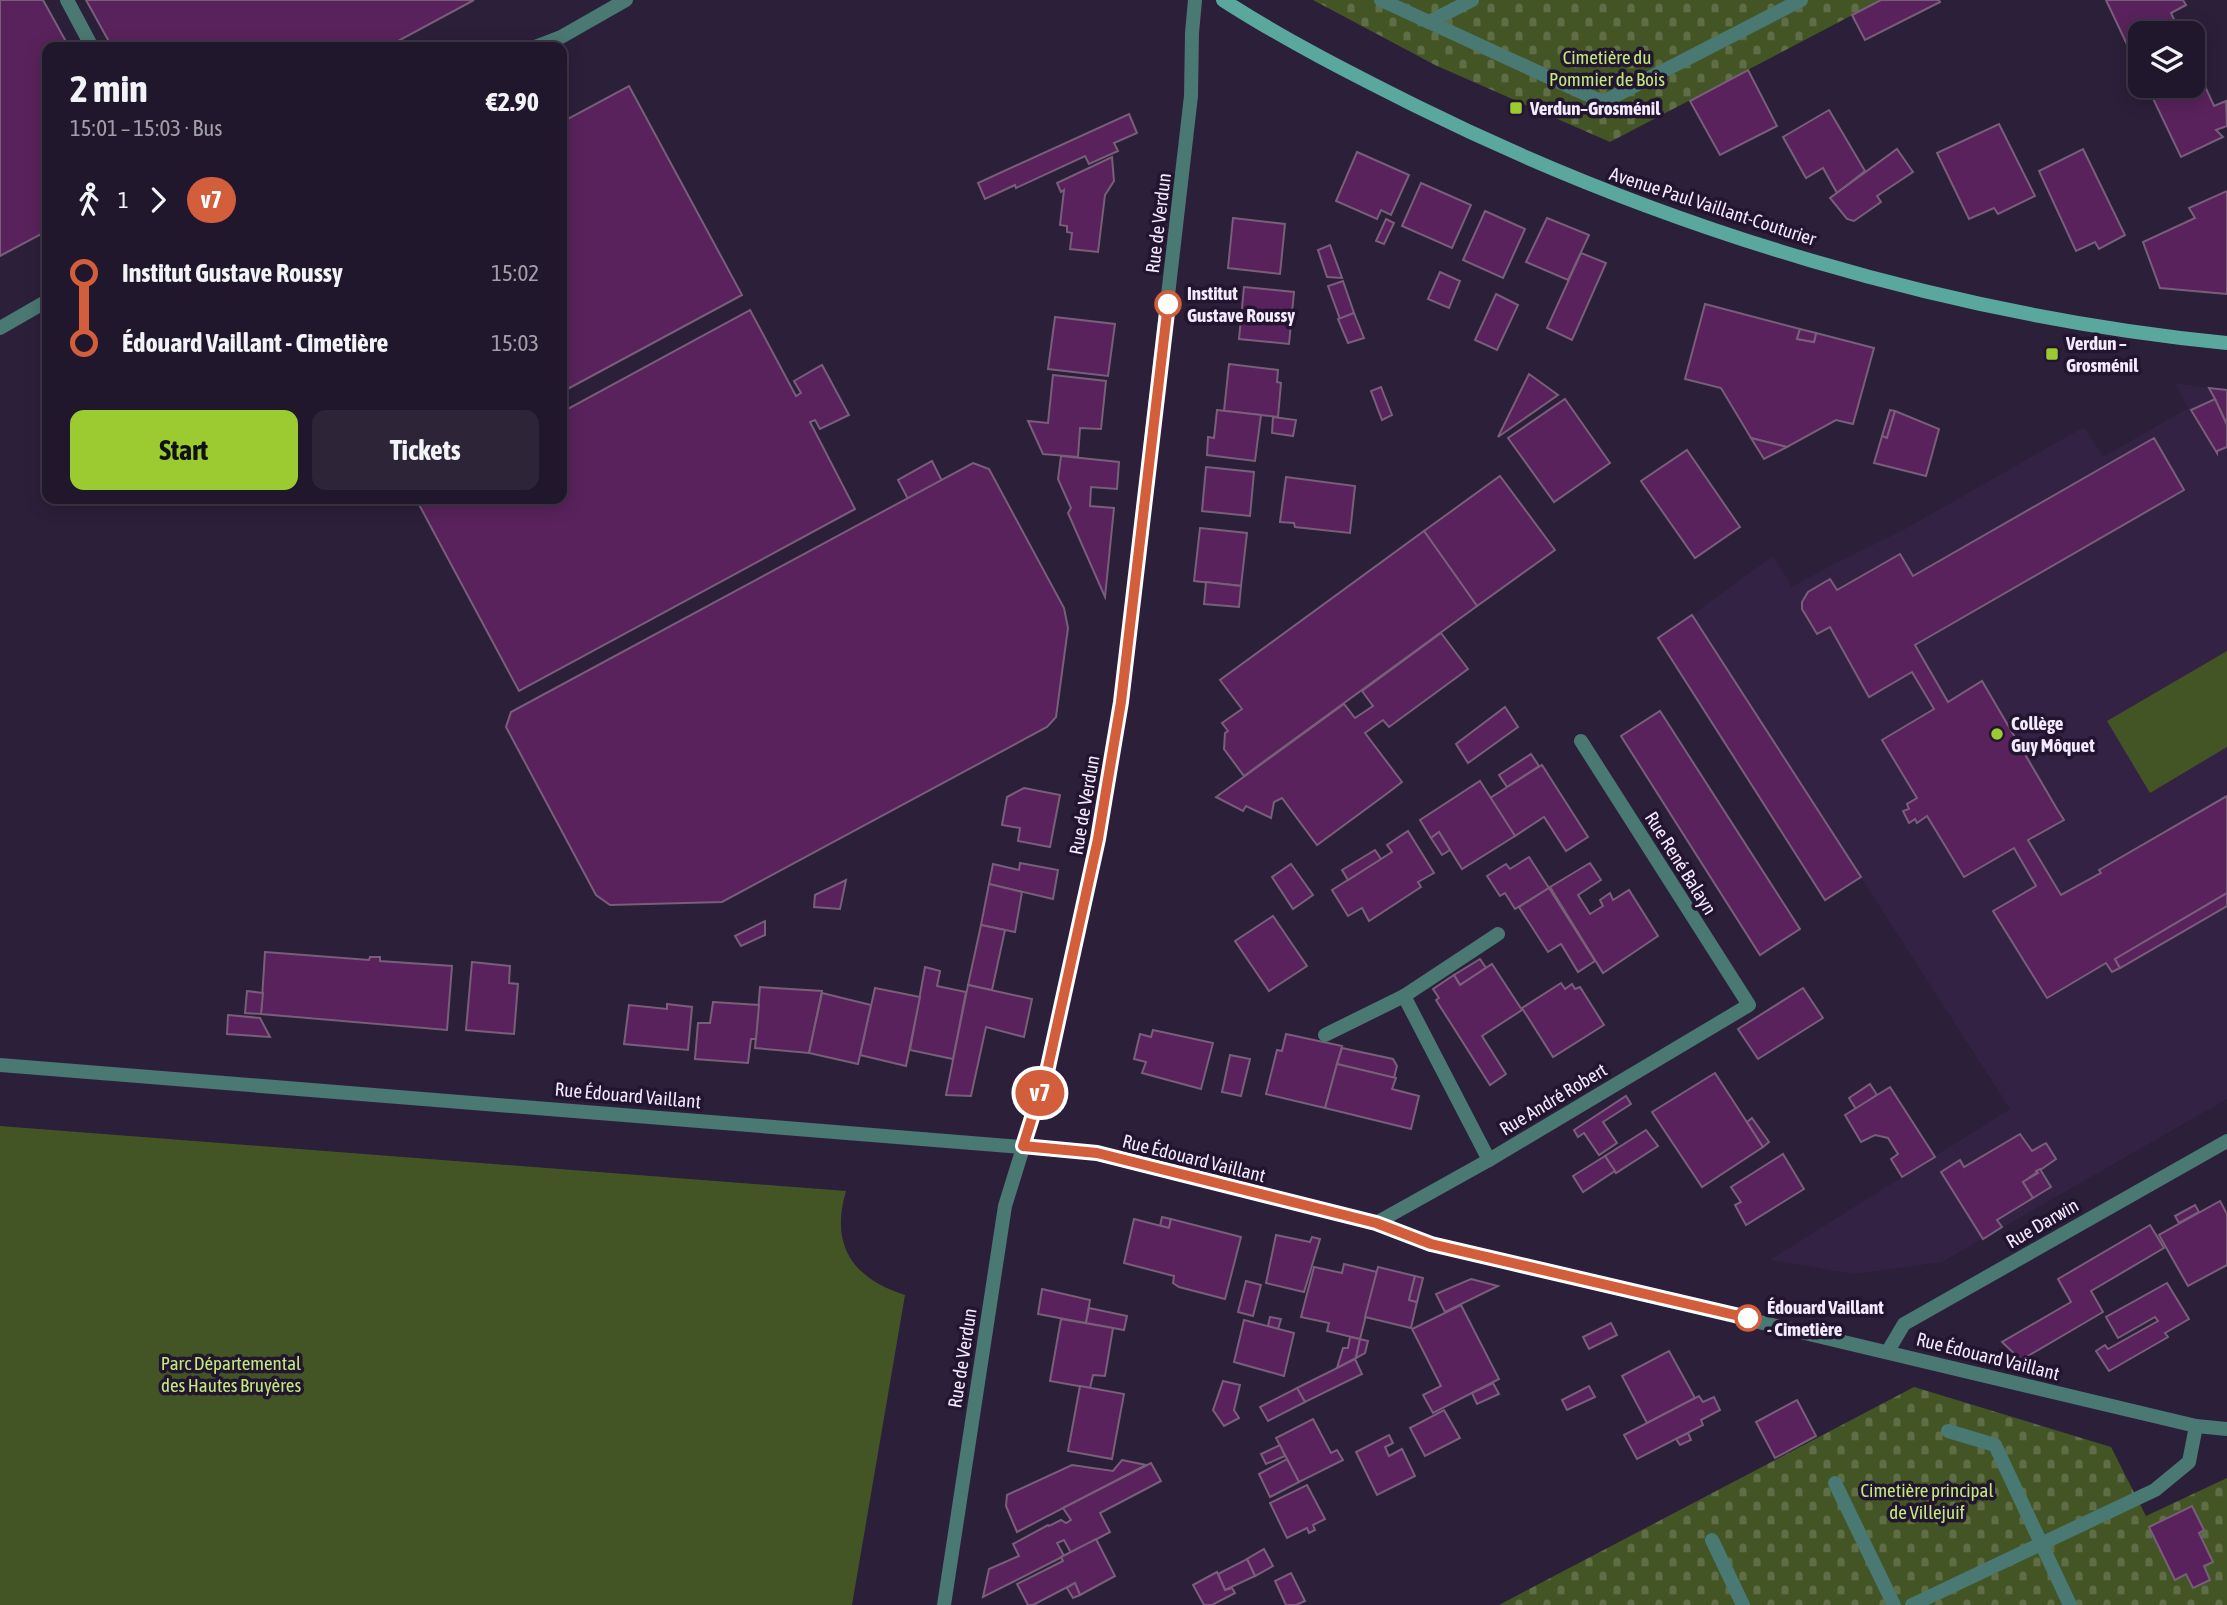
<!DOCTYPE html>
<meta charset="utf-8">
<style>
:root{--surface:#21172c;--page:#2d2438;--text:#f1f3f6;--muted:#a29fa9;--line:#3e3648;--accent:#9cca31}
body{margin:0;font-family:"Asap Condensed",sans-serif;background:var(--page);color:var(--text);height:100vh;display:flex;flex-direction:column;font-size:26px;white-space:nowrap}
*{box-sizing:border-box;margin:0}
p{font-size:23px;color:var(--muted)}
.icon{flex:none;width:38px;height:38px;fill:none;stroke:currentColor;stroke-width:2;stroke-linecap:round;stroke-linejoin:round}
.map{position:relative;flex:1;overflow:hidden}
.drawer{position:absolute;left:42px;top:42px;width:525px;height:462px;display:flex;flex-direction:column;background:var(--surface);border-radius:14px;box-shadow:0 4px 18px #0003,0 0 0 2px var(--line)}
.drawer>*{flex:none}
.badge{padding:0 14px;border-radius:23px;font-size:24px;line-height:46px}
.tools{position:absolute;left:2128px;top:21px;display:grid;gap:14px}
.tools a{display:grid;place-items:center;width:77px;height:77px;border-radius:14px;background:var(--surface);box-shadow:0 4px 18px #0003,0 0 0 2px var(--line);font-size:35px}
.map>.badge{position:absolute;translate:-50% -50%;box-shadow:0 0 0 4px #fff}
.legs{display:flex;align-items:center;gap:10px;height:77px;padding:0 28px;font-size:23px}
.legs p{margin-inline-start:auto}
.headline{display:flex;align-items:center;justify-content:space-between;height:119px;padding:0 28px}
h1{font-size:38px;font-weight:700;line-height:52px}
.primary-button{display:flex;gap:14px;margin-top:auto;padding:14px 28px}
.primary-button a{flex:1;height:80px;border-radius:14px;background:var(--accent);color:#111;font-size:28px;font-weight:700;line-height:80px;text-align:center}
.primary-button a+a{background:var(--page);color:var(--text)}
ul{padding:0 28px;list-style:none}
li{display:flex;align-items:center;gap:24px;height:70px;font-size:26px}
li i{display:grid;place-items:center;width:10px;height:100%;margin:0 9px;background:currentColor}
li i::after{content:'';width:18px;height:18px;margin:-9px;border:5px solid;border-radius:50%;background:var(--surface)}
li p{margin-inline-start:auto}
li:first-child i{background:linear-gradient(#0000 50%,currentColor 0)}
li:last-child i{background:linear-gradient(currentColor 50%,#0000 0)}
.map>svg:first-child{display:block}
</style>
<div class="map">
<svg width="2227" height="1605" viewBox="0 0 2227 1605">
<defs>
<pattern id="cemetery-stones" width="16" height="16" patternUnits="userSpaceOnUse" patternTransform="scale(1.75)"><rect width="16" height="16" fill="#445525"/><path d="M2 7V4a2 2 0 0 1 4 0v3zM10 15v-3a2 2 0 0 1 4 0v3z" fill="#5f6e46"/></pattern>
</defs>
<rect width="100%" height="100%" fill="#2c1f3a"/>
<path fill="#324" d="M2175 383 2209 388 2227 425V1099L1942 1262 1854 1274 1770 1260 2010 1109 1692 615 1773 556 1792 587 1832 565 1903 530 2084 427 2103 457 2188 408Z"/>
<g fill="url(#cemetery-stones)">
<path d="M1313 0H1881L1610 142 1435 65Z"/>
<path d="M1914 1387 2111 1447 2146 1516 2227 1478V1605H1499Z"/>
</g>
<g fill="#445525">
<path d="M2227 651V747L2150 793 2107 721Z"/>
<path d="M0 1126 846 1191C830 1245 852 1278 905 1295L852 1605H0Z"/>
</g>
<g fill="#59225c" stroke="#785e79" stroke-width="2">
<path d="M0 0H43L69 47H47V231L0 256Z"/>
<path d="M86 0H474L387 47H112Z"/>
<path d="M1881 0H1939L1940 2 1865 40 1852 15Z"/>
<path d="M2106 0H2183L2186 5 2171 13 2180 32 2194 29 2204 50 2193 55V33H2140V72Z"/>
<path d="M2193 60 2214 106 2226 101 2227 126 2216 130 2223 137 2181 157 2147 86H2193Z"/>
<path d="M1748 70 1777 126 1720 155 1690 101Z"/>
<path d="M629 86 742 295 562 392V122Z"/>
<path d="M1829 110 1865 171 1837 193 1823 168 1806 178 1783 137Z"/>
<path d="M1129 114 1137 133 1114 143 1118 151 1089 164 1085 156 1016 188 1015 185 985 199 978 183Z"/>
<path d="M1999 124 2035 196 1998 214 1994 208 1969 219 1937 153Z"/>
<path d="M1897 149 1913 172 1877 196 1881 202 1854 221 1847 219 1830 198Z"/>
<path d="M2083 149 2125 235 2099 249 2095 242 2076 251 2039 171Z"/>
<path d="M1357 152 1409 175 1391 215 1381 210 1377 219 1336 201Z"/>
<path d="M1112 157 1114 181 1105 195 1098 252 1070 249 1072 233 1067 232V226L1060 225 1064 190 1061 192 1057 183Z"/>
<path d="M1421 183 1471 205 1452 248 1402 226Z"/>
<path d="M2227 191V294L2160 288 2143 242 2195 218 2189 208Z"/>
<path d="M1485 211 1525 229 1503 278 1463 260Z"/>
<path d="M1233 218 1285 224 1280 274 1228 268Z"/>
<path d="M1547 218 1589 235 1568 280 1526 262Z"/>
<path d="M1386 219 1394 223 1384 244 1376 241Z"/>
<path d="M1330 245 1342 278 1327 277 1318 250Z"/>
<path d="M1581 253 1606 263 1572 340 1547 328Z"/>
<path d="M1440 272 1460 281 1449 308 1428 299Z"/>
<path d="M1343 281 1354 313 1340 319 1328 286Z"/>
<path d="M1244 287 1294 292 1289 344 1239 339Z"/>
<path d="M1496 294 1518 305 1497 350 1475 340Z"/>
<path d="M1705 304 1800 329 1797 339 1814 342 1816 333 1874 348 1853 424 1836 420 1787 447 1751 438 1721 388 1685 379Z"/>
<path d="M750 310 796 396 801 393 794 381 822 365 849 415 820 429 815 420 810 422 855 509 519 691 416 499H562V412Z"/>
<path d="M1354 313 1364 338 1348 343 1338 319Z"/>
<path d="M1055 317 1115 324 1108 376 1048 369Z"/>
<path d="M1800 329 1816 333 1814 342 1797 339Z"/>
<path d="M1229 364 1278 370 1277 382 1281 383 1278 417 1224 411Z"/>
<path d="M1529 374 1558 395 1498 437Z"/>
<path d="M1053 375 1106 381 1101 429 1080 428 1078 457 1043 454 1028 421 1048 423Z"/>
<path d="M1381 387 1392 415 1382 420 1371 391Z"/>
<path d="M2209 388 2227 390V425L2215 399Z"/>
<path d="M1565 399 1610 463 1554 502 1508 438Z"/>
<path d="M2215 399 2227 425V447L2217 451V453L2191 410Z"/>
<path d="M1217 410 1261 415 1255 461 1207 455 1208 437 1214 438Z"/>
<path d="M1890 410 1895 411 1887 438 1882 436Z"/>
<path d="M1895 411 1939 429 1926 476 1874 463 1882 436 1887 438Z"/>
<path d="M1273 417 1296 420 1293 436 1272 433Z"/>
<path d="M1751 438 1787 447 1764 459Z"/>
<path d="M2154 438 2184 490 1915 645 1948 702 1982 681 2057 809 2064 820 2028 840 2061 895 2101 873 2099 870 2227 796V893L2115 959 2120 968 2112 972 2106 963 2047 998 1993 911 2036 886 2014 848 1964 877 1927 816 1917 823 1915 819 1909 823 1903 811 1909 809 1907 804 1917 798 1882 740 1934 709 1912 672 1869 697 1830 627 1817 634 1802 609V602L1808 592 1830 579 1837 590 1900 554 1913 576Z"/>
<path d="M1687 450 1740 527 1695 558 1641 481Z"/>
<path d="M1061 456 1119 462 1117 489 1091 487 1090 506 1114 508 1105 597 1068 513 1071 508 1058 479Z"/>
<path d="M932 461 942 481 908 499 898 480Z"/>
<path d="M973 463 989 469 1064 608 1068 628 1056 717 1047 727 722 902 610 905 596 895 506 727 511 712Z"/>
<path d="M1206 467 1254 472 1250 516 1202 511Z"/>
<path d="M1500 476 1555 550 1477 606 1424 531Z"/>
<path d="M1286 477 1355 486 1350 533 1295 527 1294 523 1280 522Z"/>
<path d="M1200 528 1247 533 1241 586 1194 581Z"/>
<path d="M1424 531 1477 606 1244 776 1224 749 1225 733 1228 731 1222 723 1242 709 1220 680Z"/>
<path d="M1206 582 1241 586 1239 607 1204 604Z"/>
<path d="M1692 615 1861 877 1825 900 1658 638Z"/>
<path d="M1441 633 1468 669 1389 727 1383 720 1365 733 1402 782 1385 795 1317 845 1282 798 1274 802 1271 818 1246 806 1243 811 1216 797 1344 704 1355 718 1373 706 1362 691Z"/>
<path d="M1505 707 1518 727 1468 763 1456 744Z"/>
<path d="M1660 711 1800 929 1760 955 1621 736Z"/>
<path d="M1531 754 1539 766 1507 787 1499 775Z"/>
<path d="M1542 765 1588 837 1566 851 1544 817 1515 836 1490 798Z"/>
<path d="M1480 781 1515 836 1462 869 1439 832 1431 838 1420 820Z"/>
<path d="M1024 788 1060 795 1050 847 1018 841 1020 828 1002 825 1007 797Z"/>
<path d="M1408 831 1434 873 1418 882 1421 887 1369 921 1362 908 1348 916 1332 890 1392 852 1387 845Z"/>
<path d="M1439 832 1450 850 1442 855 1431 838Z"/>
<path d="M1375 850 1381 859 1348 880 1342 870Z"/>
<path d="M1529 857 1549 888 1515 909 1505 893 1500 896 1487 876 1506 864 1510 869Z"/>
<path d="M1020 863 1058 870 1053 899 989 884 993 864 1019 870Z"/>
<path d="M1590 863 1601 880 1578 895 1590 914 1603 906 1600 900 1610 893 1613 900 1629 890 1658 936 1603 973 1550 887Z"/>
<path d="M1291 864 1313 895 1293 909 1272 877Z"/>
<path d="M846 880 840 909 814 907 815 895Z"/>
<path d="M989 884 1022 892 1015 932 981 925Z"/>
<path d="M1549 888 1595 961 1578 972 1561 944 1548 952 1519 907Z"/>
<path d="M2227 893V906L2120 968 2115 959Z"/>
<path d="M1273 916 1307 966 1269 991 1235 941Z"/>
<path d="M765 921V935L741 946 735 936Z"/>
<path d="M981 925 1005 930 992 990 968 985Z"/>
<path d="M265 952 369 960 370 957H380V961L452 966 447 1030 261 1014Z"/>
<path d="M1480 959 1486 968 1460 985 1454 975Z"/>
<path d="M472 962 510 966 509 983 518 984 514 1034 466 1030Z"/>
<path d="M1492 964 1522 1010 1482 1036 1506 1074 1490 1085 1436 1000 1439 998 1433 989 1454 975 1460 985Z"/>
<path d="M925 967 940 971 937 986 966 992 953 1059 910 1050Z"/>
<path d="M1561 983 1565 989 1572 984 1575 989 1580 987 1604 1025 1553 1057 1522 1008Z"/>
<path d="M968 985 1032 999 1024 1037 986 1027 971 1096 946 1095Z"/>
<path d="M760 987 822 991 809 1053 755 1048Z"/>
<path d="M875 988 920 997 906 1066 860 1055Z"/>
<path d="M1803 988 1823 1018 1758 1059 1738 1029Z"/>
<path d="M247 991 263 993 261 1014 245 1013Z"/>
<path d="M822 993 871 1005 858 1064 809 1053Z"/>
<path d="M713 1002 759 1005 756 1039H751L748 1063 695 1059 698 1023H710Z"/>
<path d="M667 1004 692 1007 688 1050 624 1044 629 1005 667 1009Z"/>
<path d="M228 1015 260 1018 270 1037 227 1034Z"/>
<path d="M1153 1030 1213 1043 1201 1089 1142 1073 1146 1062 1134 1059 1140 1034 1151 1037Z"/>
<path d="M1286 1034 1342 1046 1325 1108 1266 1094 1277 1050 1282 1051Z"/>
<path d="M1342 1048 1393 1059 1397 1066 1394 1078 1337 1064Z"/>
<path d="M1230 1055 1250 1059 1241 1096 1222 1092Z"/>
<path d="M1337 1064 1396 1078 1392 1089 1419 1096 1411 1129 1325 1108Z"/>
<path d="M1715 1073 1763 1147 1702 1187 1652 1112Z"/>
<path d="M1870 1084 1877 1095 1856 1109 1849 1098Z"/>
<path d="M1890 1087 1935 1157 1902 1177 1891 1159 1898 1154 1888 1138 1875 1135 1861 1142 1845 1115Z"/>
<path d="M1626 1096 1631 1104 1603 1122 1617 1143 1599 1155 1584 1133 1578 1137 1574 1130Z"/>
<path d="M1752 1118 1769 1142 1763 1147 1747 1122Z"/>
<path d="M1646 1130 1658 1146 1616 1173 1605 1156Z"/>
<path d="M2020 1134 2032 1151 2046 1143 2056 1159 2023 1182 2033 1198 1997 1220 2002 1227 1983 1239 1941 1172 1960 1160 1964 1167Z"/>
<path d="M1783 1154 1804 1189 1746 1225 1735 1205 1741 1202 1731 1187Z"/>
<path d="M1605 1156 1615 1171 1583 1192 1573 1176Z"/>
<path d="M2040 1169 2051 1187 2033 1198 2023 1182 2038 1173 2036 1171Z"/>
<path d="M2220 1201 2227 1214V1265L2188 1286 2159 1235Z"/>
<path d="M2195 1205 2199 1212 2179 1223 2175 1216Z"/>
<path d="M1162 1217 1171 1219 1169 1228 1160 1226Z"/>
<path d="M1134 1219 1169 1228 1171 1219 1241 1237 1225 1299 1179 1287 1173 1283 1174 1276 1124 1263Z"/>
<path d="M2150 1225 2164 1248 2091 1291 2103 1312 2021 1360 2002 1342 2071 1302 2058 1279Z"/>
<path d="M1276 1235 1310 1242 1312 1237 1320 1239 1304 1292 1266 1283Z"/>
<path d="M1344 1264 1377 1272 1360 1339 1327 1331 1329 1323 1301 1317 1314 1267 1342 1273Z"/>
<path d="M1378 1267 1415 1276 1409 1300 1417 1302 1411 1328 1365 1317Z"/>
<path d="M1415 1276 1423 1278 1417 1302 1409 1300Z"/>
<path d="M1471 1279 1498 1286 1445 1312 1436 1294Z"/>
<path d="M1246 1281 1261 1285 1253 1316 1238 1312Z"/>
<path d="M2167 1283 2189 1319 2165 1333 2168 1337 2109 1371 2096 1351 2105 1345 2108 1349 2158 1321 2155 1317 2118 1338 2106 1317Z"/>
<path d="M1042 1289 1090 1300 1086 1323 1038 1314Z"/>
<path d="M1461 1305 1499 1379 1433 1413 1423 1395 1441 1386 1412 1329Z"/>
<path d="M1089 1308 1127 1316 1124 1330 1086 1323Z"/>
<path d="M1270 1317 1281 1319 1278 1329 1268 1326Z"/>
<path d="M1061 1319 1113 1328 1105 1376 1093 1375 1090 1388 1050 1381Z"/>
<path d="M1244 1320 1294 1333 1284 1376 1234 1362Z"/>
<path d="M1611 1323 1617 1335 1589 1349 1583 1337Z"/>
<path d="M1350 1337 1360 1339 1356 1358 1337 1368 1343 1348H1348Z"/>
<path d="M1360 1339 1368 1341 1365 1353 1356 1358Z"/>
<path d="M1669 1351 1695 1398 1647 1423 1622 1376Z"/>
<path d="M1355 1359 1362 1374 1305 1402 1297 1388Z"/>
<path d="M1223 1381 1240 1385 1234 1410 1239 1418 1224 1426 1213 1410Z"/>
<path d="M1493 1383 1499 1394 1477 1404 1472 1393Z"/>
<path d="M1080 1386 1124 1394 1112 1459 1068 1451Z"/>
<path d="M1589 1386 1595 1397 1567 1410 1562 1400Z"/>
<path d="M1297 1388 1305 1402 1268 1421 1260 1407Z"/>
<path d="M1699 1396 1703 1402 1714 1397 1720 1410 1701 1420 1703 1425 1637 1459 1624 1435Z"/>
<path d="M1797 1400 1816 1436 1775 1458 1756 1422Z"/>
<path d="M1444 1410 1460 1438 1425 1456 1410 1428Z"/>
<path d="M1313 1419 1331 1453 1337 1450 1343 1460 1299 1482 1276 1438Z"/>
<path d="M1688 1433 1691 1440 1680 1445 1676 1439Z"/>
<path d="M1389 1435 1393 1443 1385 1447 1389 1456 1402 1449 1415 1476 1377 1495 1356 1452Z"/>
<path d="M1280 1445 1285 1456 1266 1464 1261 1454Z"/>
<path d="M1287 1459 1299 1482 1270 1497 1259 1474Z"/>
<path d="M1122 1460 1146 1465 1017 1532 1006 1506 1007 1495 1072 1465 1113 1471Z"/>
<path d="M1151 1463 1161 1481 1100 1513 1110 1532 1071 1553 1064 1540 1057 1543 1064 1556 983 1597 989 1569 1019 1556 1013 1544 1048 1525 1049 1526 1061 1520 1066 1523 1071 1520 1063 1508Z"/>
<path d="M1307 1485 1325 1519 1313 1525 1315 1530 1309 1533 1307 1528 1287 1538 1270 1503Z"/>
<path d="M2192 1506 2204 1530 2199 1533 2213 1562 2204 1566 2210 1580 2193 1588 2186 1574 2175 1580 2149 1527Z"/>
<path d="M1096 1539 1115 1576 1080 1595 1075 1583 1033 1605H1028L1017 1584 1063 1561 1061 1557Z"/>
<path d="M1264 1549 1273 1566 1255 1576 1247 1559Z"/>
<path d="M1247 1559 1255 1576 1225 1590 1218 1574Z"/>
<path d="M1217 1572 1225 1590 1232 1588 1235 1593 1212 1605H1204L1193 1585Z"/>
<path d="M1291 1573 1305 1601 1296 1605H1286L1275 1581Z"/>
<path d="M1075 1583 1080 1595 1073 1598 1067 1588Z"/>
</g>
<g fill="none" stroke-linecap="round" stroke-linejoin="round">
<g stroke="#4a7872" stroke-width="14">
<path d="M67 0 92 47"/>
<path d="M1381 0 1603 102 1801 0"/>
<path d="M1429 22 1472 0"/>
<path d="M1948 1431 1995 1445 2070 1605"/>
<path d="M1835 1483 1894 1605"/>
<path d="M1712 1540 1743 1605"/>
<path d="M1912 1605 2155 1490 2189 1462 2196 1426"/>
</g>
<g stroke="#4a7872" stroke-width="14">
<path d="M535 47 561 37 626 0"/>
<path d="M0 328 47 301"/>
<path d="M1404 996 1489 1160"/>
<path d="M1325 1035 1404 996 1498 934"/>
<path d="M0 1065 1097 1153 1376 1223 1431 1244 2196 1426 2227 1429"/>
<path d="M1376 1223 1489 1160 1749 1005 1581 741"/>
<path d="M1888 1351 1904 1324 2227 1141"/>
</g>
<path stroke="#4a7872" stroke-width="14" d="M944 1605 1005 1206 1048 1067 1098 839 1121 702 1191 96 1192 33 1195 0"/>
<path stroke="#5aa79d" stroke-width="14" d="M1223 0C1285 40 1350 73 1416 106 1664 229 1951 316 2227 343"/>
</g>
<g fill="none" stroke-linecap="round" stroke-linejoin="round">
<defs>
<path id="line-1" d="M1168 304 1121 702 1107 785 1098 839 1048 1067 1023 1146 1097 1153 1376 1223 1431 1244 1748 1318"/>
</defs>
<use href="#line-1" stroke="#fff" stroke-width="16"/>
<use href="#line-1" stroke="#d35e3c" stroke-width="10"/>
</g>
<g fill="#9cca31" stroke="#231530" stroke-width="2.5">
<rect x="1509" y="101" width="14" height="14" rx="3.5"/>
<rect x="2045" y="347" width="14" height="14" rx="3.5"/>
<circle cx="1997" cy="734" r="7"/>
</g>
<g fill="#fff" stroke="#d35e3c" stroke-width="3.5">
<circle cx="1168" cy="304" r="12"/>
<circle cx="1748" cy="1318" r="12"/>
</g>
<g text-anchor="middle" stroke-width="7" stroke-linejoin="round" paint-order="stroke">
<g font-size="19" fill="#c1e97b" stroke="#231530">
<text x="1607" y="64">Cimetière du<tspan x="1607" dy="22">Pommier de Bois</tspan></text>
<text x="231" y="1370">Parc Départemental<tspan x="231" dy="22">des Hautes Bruyères</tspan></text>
<text x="1927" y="1497">Cimetière principal<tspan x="1927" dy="22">de Villejuif</tspan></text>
</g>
<g font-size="19" font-weight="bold" fill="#f3eafd" stroke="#231530" text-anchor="start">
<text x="1530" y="115">Verdun–Grosménil</text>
<text x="2066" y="350">Verdun –<tspan x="2066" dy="22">Grosménil</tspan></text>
<text x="2011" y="730">Collège<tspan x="2011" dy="22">Guy Môquet</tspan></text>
</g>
<g font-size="19" fill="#f3eafd" stroke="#231530">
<text transform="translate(1713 206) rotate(18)" y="7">Avenue Paul Vaillant-Couturier</text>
<text transform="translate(1158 223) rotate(-83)" y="7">Rue de Verdun</text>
<text transform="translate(1084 805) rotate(-80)" y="7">Rue de Verdun</text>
<text transform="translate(1681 863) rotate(58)" y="7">Rue René Balayn</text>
<text transform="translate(628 1095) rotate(5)" y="7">Rue Édouard Vaillant</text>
<text transform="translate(1553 1099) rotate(-31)" y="7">Rue André Robert</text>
<text transform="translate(1194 1158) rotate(14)" y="7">Rue Édouard Vaillant</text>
<text transform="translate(2042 1223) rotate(-30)" y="7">Rue Darwin</text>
<text transform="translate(1988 1356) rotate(14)" y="7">Rue Édouard Vaillant</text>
<text transform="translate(962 1358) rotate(-81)" y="7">Rue de Verdun</text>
</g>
<g font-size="19" font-weight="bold" fill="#f3eafd" stroke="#231530" text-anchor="start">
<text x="1187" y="300">Institut<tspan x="1187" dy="22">Gustave Roussy</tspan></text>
<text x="1767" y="1314">Édouard Vaillant<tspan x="1767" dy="22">- Cimetière</tspan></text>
</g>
</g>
</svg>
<div class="tools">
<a><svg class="icon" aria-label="layers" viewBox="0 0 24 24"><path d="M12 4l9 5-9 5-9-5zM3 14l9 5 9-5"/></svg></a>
</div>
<b class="badge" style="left:1040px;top:1093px;background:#d35e3c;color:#fff">v7</b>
<section class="drawer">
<div class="headline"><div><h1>2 min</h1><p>15:01 – 15:03 · Bus</p></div><b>€2.90</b></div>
<div class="legs"><svg class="icon" aria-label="walk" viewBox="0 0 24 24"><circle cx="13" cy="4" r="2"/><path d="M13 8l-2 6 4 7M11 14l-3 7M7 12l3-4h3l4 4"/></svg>1<svg class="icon" aria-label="forward" viewBox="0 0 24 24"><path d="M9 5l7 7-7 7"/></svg><b class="badge" style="background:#d35e3c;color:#fff">v7</b></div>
<ul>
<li><i style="color:#d35e3c"></i><b>Institut Gustave Roussy</b><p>15:02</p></li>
<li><i style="color:#d35e3c"></i><b>Édouard Vaillant - Cimetière</b><p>15:03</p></li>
</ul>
<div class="primary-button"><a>Start</a><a>Tickets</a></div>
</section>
</div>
